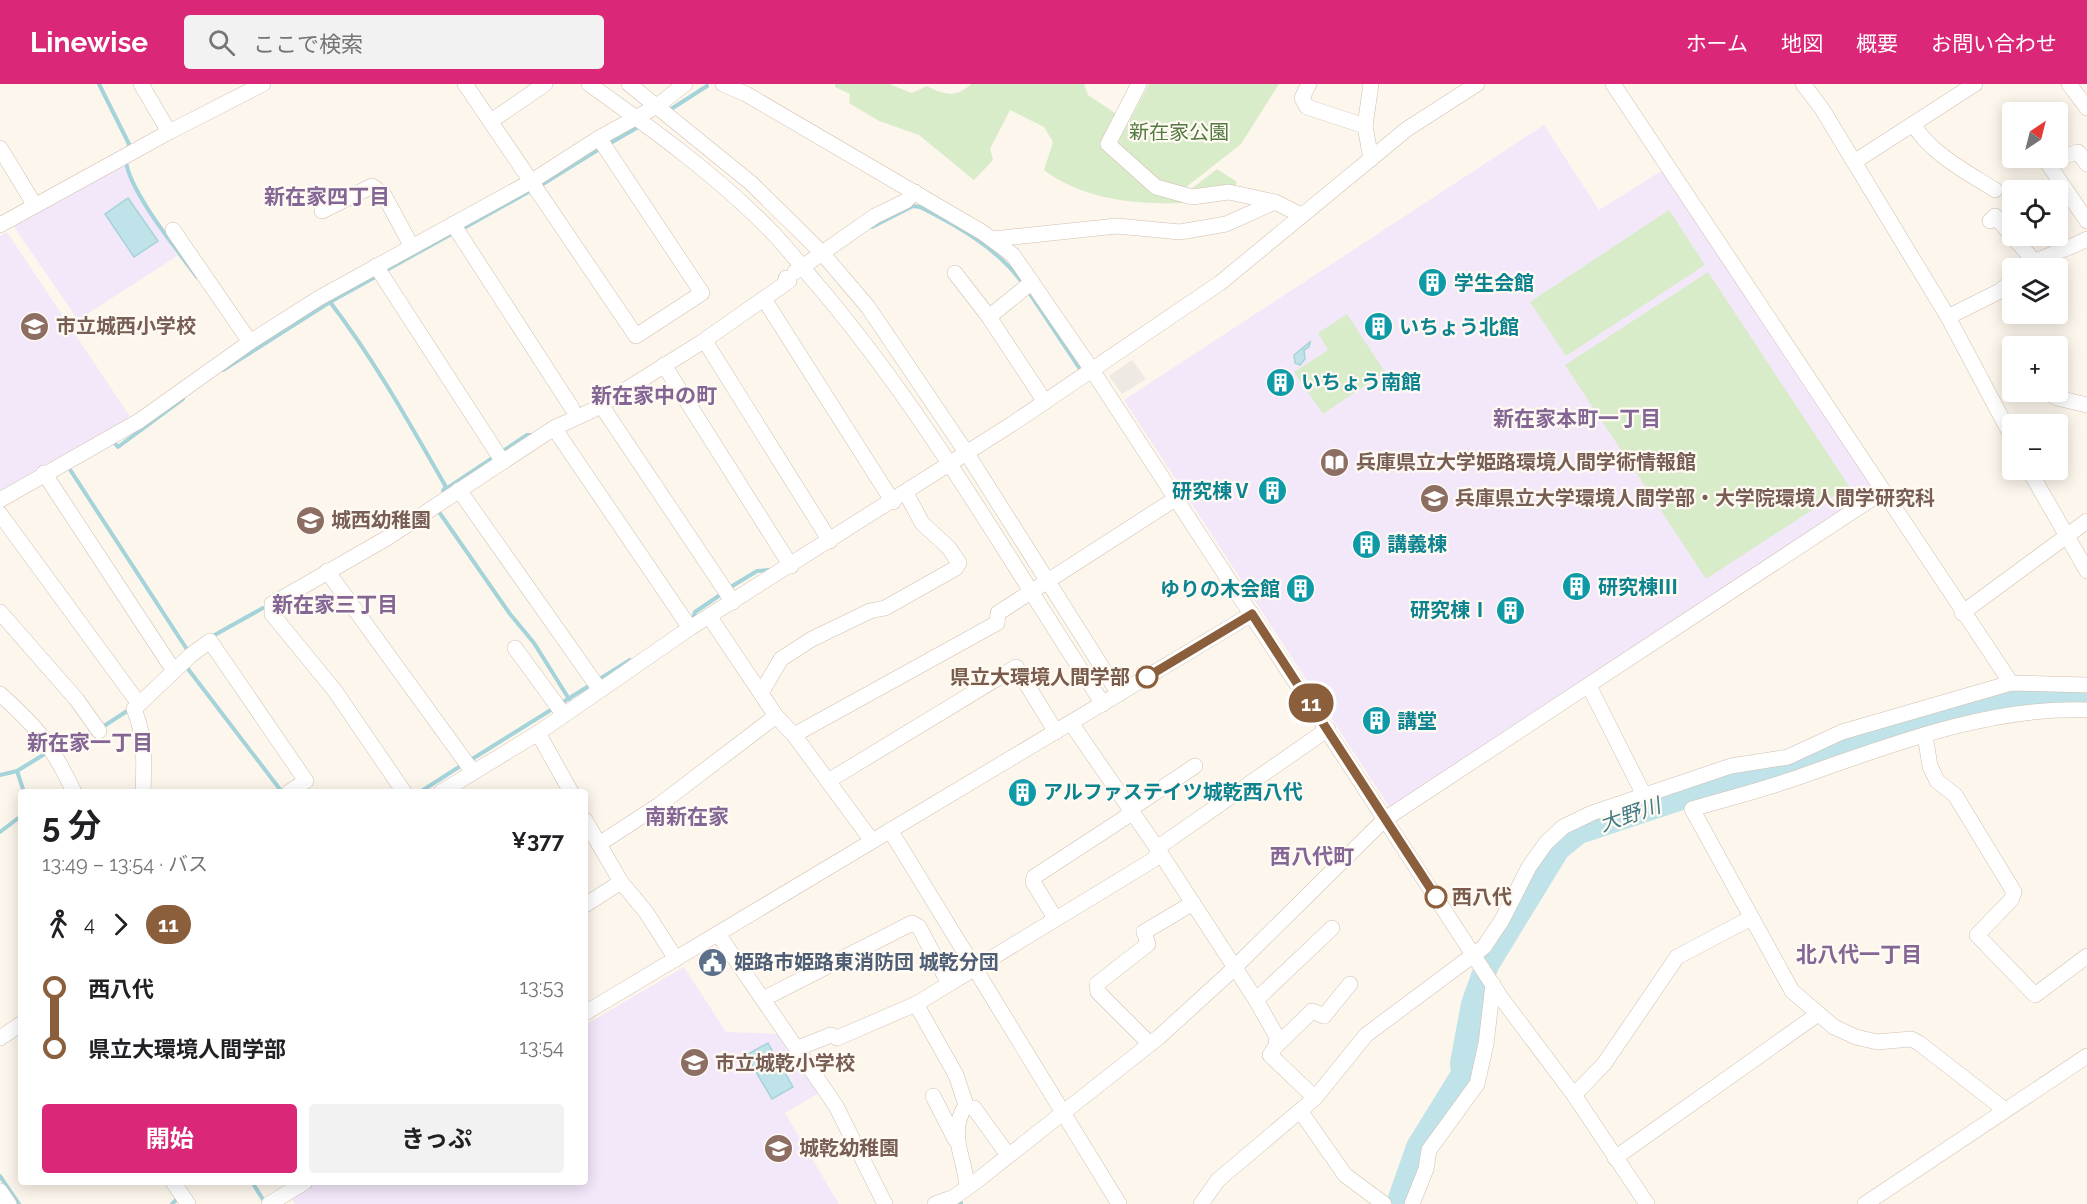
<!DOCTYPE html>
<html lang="ja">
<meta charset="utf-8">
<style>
:root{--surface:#fff;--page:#f2f2f2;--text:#202124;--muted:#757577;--accent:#db2777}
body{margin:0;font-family:Raleway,"Noto Sans JP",sans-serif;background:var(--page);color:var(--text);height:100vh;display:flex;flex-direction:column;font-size:22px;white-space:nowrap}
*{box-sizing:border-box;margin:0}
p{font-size:20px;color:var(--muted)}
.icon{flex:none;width:33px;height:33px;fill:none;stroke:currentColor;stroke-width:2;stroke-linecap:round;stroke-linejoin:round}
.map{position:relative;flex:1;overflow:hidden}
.panel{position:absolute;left:18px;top:705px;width:570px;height:396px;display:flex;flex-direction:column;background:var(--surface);border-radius:6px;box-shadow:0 3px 15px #0003}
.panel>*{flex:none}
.badge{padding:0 12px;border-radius:20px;font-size:21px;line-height:39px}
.needle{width:39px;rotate:35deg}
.fabs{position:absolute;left:2002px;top:18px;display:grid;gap:12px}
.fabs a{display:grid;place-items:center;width:66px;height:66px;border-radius:6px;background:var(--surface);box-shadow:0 3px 15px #0003;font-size:30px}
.map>.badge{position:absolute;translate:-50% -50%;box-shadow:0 0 0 3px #fff}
.legs{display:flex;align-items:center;gap:9px;height:66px;padding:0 24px;font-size:20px}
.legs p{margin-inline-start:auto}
.headline{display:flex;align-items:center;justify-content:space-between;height:102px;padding:0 24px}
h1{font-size:33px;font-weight:700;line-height:45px}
.action{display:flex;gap:12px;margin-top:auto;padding:12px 24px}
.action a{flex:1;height:69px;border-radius:6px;background:var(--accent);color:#fff;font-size:24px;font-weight:700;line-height:69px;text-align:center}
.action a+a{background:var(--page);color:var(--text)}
ul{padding:0 24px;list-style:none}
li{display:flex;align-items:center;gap:21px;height:60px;font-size:22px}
li i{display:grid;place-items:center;width:9px;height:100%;margin:0 8px;background:currentColor}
li i::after{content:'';width:15px;height:15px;margin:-8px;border:4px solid;border-radius:50%;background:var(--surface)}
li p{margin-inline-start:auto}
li:first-child i{background:linear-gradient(#0000 50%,currentColor 0)}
li:last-child i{background:linear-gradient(currentColor 50%,#0000 0)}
header{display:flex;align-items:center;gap:36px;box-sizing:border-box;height:84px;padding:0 30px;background:var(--accent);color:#fff}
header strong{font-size:28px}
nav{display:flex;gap:33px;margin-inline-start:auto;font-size:21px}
.search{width:420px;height:54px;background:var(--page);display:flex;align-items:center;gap:15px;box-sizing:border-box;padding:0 21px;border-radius:6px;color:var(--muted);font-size:22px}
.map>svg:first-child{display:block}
</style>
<header>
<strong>Linewise</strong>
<div class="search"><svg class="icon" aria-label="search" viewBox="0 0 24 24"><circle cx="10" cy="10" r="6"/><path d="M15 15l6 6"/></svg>ここで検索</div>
<nav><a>ホーム</a><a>地図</a><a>概要</a><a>お問い合わせ</a></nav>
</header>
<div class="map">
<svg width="2087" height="1120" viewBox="0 0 2087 1120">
<rect width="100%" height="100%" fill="#fdf6ec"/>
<path fill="#efe9e4" d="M1132 276 1146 295 1122 310 1109 292Z"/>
<g fill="#f3e8fa">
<path d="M1544 41 1599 126 1666 84 1876 406 1392 727 1124 316Z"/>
<path d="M123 78 177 172 78 236 13 141Z"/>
<path d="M7 148 129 331 125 338 0 410V152Z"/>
<path d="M684 883 726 948 783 950 822 1007 785 1029 839 1120H295L291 1113 317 1098H585V941Z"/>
</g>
<g fill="#d8ecc9">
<path d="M835 0H889L912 9 927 2C944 11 956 14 971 0H1084L1088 11 1118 31 1114 58 1117 60 1149 0H1279L1241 60 1185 104 1191 105 1217 85 1237 98 1228 116C1168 122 1094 124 1044 86L1053 58 1044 43 1010 26 990 65 993 76 974 96 919 51 879 37 849 19 850 10 835 3Z"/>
<path d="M1669 126 1705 181 1566 272 1530 218Z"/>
<path d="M1708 188 1849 402 1706 495 1565 281Z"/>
<path d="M1347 230 1385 288 1323 330 1294 288 1328 266 1318 249Z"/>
</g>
<g fill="#bfe3e8" stroke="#a5d3da" stroke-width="1.5">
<path d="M128 114 158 157 134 173 105 130Z"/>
<path d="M1310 258 1309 263 1304 266 1305 275 1300 281 1295 279 1294 271Z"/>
<path d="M768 959 793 1003 772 1015 746 971Z"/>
</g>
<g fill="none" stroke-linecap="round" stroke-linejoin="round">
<g stroke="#a5d3da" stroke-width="4">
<path d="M99 0 129 60 128 64"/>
<path d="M668 27 707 2"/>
<path d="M607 61 640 42"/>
<path d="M126 77C129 107 178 167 197 193"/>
<path d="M538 103 601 64"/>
<path d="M872 143 913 122 920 123C958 142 999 165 1024 201"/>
<path d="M462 145 532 106"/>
<path d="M383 188 455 148"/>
<path d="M1028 207 1082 288"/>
<path d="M330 218C374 275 410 340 446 403L444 405"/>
<path d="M223 286 330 218 377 192"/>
<path d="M113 357 118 363 183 315"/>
<path d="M500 369 527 351H535"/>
<path d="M69 384 188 567"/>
<path d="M443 407 494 373"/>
<path d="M437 425 510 530 534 559 569 615"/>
<path d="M729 504 757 487 770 486"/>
<path d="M692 537 695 528 723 509"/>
<path d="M211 553 263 524"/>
<path d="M185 581 282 708"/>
<path d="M598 596 630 576"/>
<path d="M560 620 592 600"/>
<path d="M101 644 130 625"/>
<path d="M54 665 94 647"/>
<path d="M469 677 554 624"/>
<path d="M17 687 24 708"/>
<path d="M0 691 17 687 48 668"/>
<path d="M420 708 462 681"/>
<path d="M0 748 21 732"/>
<path d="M0 1092 19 1120"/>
<path d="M252 1098 264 1117"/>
<path d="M172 1120 178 1114"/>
<path d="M959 1120 961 1119"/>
</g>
<path stroke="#bfe3e8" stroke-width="24" d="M1398 1120 1418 1063 1463 990 1462 979 1473 920 1487 881 1558 765 1579 748 1684 713 1788 684 1901 641 2047 612 2087 613"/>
<defs>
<g id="minor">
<path d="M141 0 169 48"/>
<path d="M465 0 636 252 702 209 599 54"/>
<path d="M589 0C652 45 715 90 769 145 785 161 799 179 814 197 925 326 1009 477 1103 620"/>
<path d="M629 0 751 99 822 169 868 223 966 368 1119 610"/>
<path d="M723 0 746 10 982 148 1013 171 1092 286 1502 915 1574 1011 1647 1120"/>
<path d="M1139 0 1108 60 1156 103 1192 113 1229 108 1275 118"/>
<path d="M1309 0 1302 14 1307 23 1365 42"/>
<path d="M1613 0 2011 599"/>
<path d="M1803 0 1822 25 1948 233 2013 355"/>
<path d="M2069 0 2087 24"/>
<path d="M491 37 545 0"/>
<path d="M1913 40C1931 70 1967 88 1995 106"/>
<path d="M0 64 34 120"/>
<path d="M1371 75 1365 42 1371 0"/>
<path d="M1854 78 1975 0"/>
<path d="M2087 80 2078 68 2047 78 2087 137"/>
<path d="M322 127 372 102 384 111 412 163"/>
<path d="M1990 137 1995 132 2034 177"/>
<path d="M453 140 572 324"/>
<path d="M0 141 169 48 263 0"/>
<path d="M173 146 250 258"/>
<path d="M993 155 1117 142 1180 148 1226 140 1275 118 1301 131"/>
<path d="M376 182 503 378"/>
<path d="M2027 184C2036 174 2071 164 2087 155"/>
<path d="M795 188 875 132 906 117 915 108"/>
<path d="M955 189 989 233"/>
<path d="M1032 198 989 233 1045 318"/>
<path d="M764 215 893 418"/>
<path d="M1948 233 2000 207 2013 196"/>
<path d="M702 258 708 262 830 457"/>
<path d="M664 281 791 482"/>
<path d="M2047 308 2057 314 2087 321"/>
<path d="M601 321 733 518"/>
<path d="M554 344 690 544"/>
<path d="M2029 386 2087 487"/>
<path d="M44 389 174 587"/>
<path d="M459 406 600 606"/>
<path d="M0 416 139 337 250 258 319 214 532 97 599 54 657 22 685 0"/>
<path d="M0 430 134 613"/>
<path d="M327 487 473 688"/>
<path d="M0 528 77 616 99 647"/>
<path d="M1962 529 2087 437"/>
<path d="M709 532 776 632 794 651 872 757"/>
<path d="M515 564 564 631"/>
<path d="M1589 602 1645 713"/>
<path d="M761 609 781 575 812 555 870 527 885 524 956 484 959 479 949 464 922 439 906 409"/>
<path d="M0 610C39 645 51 660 74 708"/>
<path d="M1071 639 1157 764 1256 916 1277 953 1276 962 1270 971 1315 1014"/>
<path d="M538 649 571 708"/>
<path d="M794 651 997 539 998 529 1175 415"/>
<path d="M1925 651 1930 682 1937 697 1955 711 2014 808 2011 816 1977 851 2035 911 2087 872"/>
<path d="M828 697 1016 583 1056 648"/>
<path d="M143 708C144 678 146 654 134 625L191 571 210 557 306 697 289 708"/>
<path d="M404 708 335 607 272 530V520L387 454 554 344 593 326 702 258 789 197 786 194"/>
<path d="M441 708 538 649 690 544 1012 340 1220 199 1407 45 1477 0"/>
<path d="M1129 726 1195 682"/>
<path d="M585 736 621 798 646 828 676 875"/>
<path d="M890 746 1119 1120"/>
<path d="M599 760 659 721 776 632"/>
<path d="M1157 764 1328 645"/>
<path d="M585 821 621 798"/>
<path d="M1055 834 1033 798 1034 793 1132 729"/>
<path d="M718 850 836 1022 885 1120"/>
<path d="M763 915 912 839 919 843 949 900"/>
<path d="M1256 916 1332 844"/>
<path d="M916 920 956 991 966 1021C947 1050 965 1073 967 1103"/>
<path d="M585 929 1252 530"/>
<path d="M0 954 21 940"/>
<path d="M1150 960 1098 908 1097 900 1148 860 1144 848 1193 819"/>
<path d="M1276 962 1312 927 1324 932 1350 900"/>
<path d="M798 964 831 951 837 954 916 920 1153 776 1160 768"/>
<path d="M1574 1011 1604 980 1677 873 1751 834"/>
<path d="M933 1012 955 1055"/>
<path d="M974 1024 1008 1071"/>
<path d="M2005 1026 1919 959 1911 955 1877 958 1856 953 1834 943 1792 907 1692 725C1726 715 1762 706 1796 694 1888 662 1989 622 2087 626"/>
<path d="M1301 1028 1345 1091 1384 1120"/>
<path d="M1615 1074 1818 930"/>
<path d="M173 1098 188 1120"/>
<path d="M0 1107 9 1120"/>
<path d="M269 1120 305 1098"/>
<path d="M935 1120 954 1113 974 1099 1159 953 1227 891 1385 735 1882 408"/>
<path d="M1201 1120 1218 1096 1315 1014 1366 951 1484 863 1502 836 1529 783 1546 759 1563 743 1592 729 1731 682 1788 673 1842 648 2011 599 2087 601"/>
<path d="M1412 1120 1426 1085 1429 1066 1477 1000 1486 960 1493 900"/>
<path d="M1865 1120 2087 972"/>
</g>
</defs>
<use href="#minor" stroke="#d1beb0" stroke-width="16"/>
<use href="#minor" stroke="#fff" stroke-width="15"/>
</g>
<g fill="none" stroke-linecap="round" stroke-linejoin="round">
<defs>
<path id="line-1" d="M1147 593 1252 530 1436 813"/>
</defs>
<use href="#line-1" stroke="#fff" stroke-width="14"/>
<use href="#line-1" stroke="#8b5e3c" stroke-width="9"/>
</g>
<defs>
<symbol id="building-disc" viewBox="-11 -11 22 22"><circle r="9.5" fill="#0f9aa8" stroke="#fffaf3"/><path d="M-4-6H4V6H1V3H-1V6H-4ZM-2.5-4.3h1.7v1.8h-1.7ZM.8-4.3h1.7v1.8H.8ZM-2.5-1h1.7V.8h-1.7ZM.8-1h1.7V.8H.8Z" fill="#fff"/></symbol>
<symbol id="school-disc" viewBox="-11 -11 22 22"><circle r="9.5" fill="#8d6e63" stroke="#fffaf3"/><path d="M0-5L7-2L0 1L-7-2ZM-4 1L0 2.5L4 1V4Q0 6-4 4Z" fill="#fff"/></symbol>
<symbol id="library-disc" viewBox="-11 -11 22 22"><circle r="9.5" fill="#8d6e63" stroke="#fffaf3"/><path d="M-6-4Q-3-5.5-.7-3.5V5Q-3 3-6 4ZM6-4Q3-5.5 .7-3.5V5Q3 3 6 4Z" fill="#fff"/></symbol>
<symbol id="university-disc" viewBox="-11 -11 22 22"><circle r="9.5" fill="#8d6e63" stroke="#fffaf3"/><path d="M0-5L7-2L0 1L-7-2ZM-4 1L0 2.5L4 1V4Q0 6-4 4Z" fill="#fff"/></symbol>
<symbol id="civic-disc" viewBox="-11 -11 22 22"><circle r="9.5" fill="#5c6f8a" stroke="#fffaf3"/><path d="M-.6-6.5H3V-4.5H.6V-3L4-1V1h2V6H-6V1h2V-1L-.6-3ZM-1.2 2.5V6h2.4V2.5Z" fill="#fff"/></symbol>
</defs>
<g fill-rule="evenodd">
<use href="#building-disc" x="1416" y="182" width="33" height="33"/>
<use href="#school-disc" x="18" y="226" width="33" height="33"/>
<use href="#building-disc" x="1362" y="226" width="33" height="33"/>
<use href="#building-disc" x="1264" y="282" width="33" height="33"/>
<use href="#library-disc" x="1318" y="362" width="33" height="33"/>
<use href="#building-disc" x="1256" y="390" width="33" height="33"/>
<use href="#university-disc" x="1418" y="398" width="33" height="33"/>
<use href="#school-disc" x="294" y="420" width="33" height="33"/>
<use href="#building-disc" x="1350" y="444" width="33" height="33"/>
<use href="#building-disc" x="1560" y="486" width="33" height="33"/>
<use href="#building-disc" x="1284" y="488" width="33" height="33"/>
<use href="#building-disc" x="1494" y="510" width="33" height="33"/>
<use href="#building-disc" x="1360" y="620" width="33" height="33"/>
<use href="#building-disc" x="1006" y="692" width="33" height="33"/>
<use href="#civic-disc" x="696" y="862" width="33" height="33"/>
<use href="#school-disc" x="678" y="962" width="33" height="33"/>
<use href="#school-disc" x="762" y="1048" width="33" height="33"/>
</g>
<g fill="#fff" stroke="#8b5e3c" stroke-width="3">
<circle cx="1147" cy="593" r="10"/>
<circle cx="1436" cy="813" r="10"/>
</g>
<g text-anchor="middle" stroke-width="4.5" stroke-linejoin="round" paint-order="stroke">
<g font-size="20" fill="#537a41" stroke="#fffaf3">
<text x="1179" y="55">新在家公園</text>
</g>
<g font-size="20" font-weight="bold" fill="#0d838f" stroke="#fffaf3" text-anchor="start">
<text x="1454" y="206">学生会館</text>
<text x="1399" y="250">いちょう北館</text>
<text x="1301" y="305">いちょう南館</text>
<text x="1252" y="414" text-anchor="end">研究棟Ⅴ</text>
<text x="1387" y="467">講義棟</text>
<text x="1598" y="510">研究棟Ⅲ</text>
<text x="1280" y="512" text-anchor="end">ゆりの木会館</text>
<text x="1490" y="533" text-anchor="end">研究棟Ⅰ</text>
<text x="1397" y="644">講堂</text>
<text x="1043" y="715">アルファステイツ城乾西八代</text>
</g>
<g font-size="20" font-weight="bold" fill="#785e54" stroke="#fffaf3" text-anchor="start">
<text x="56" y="249">市立城西小学校</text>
<text x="1356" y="385">兵庫県立大学姫路環境人間学術情報館</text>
<text x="1455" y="421">兵庫県立大学環境人間学部・大学院環境人間学研究科</text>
<text x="331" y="443">城西幼稚園</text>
<text x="715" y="986">市立城乾小学校</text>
<text x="799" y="1071">城乾幼稚園</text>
</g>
<g font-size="20" font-weight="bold" fill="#7a5c4d" stroke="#fffaf3" text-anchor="end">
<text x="1130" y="600">県立大環境人間学部</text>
<text x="1452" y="820" text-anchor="start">西八代</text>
</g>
<g font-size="20" font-weight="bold" fill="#4e5e75" stroke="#fffaf3" text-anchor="start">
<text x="734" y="885">姫路市姫路東消防団 城乾分団</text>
</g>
<g font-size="21" font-weight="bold" fill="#846695" stroke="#fffaf3">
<text x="327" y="120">新在家四丁目</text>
<text x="654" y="319">新在家中の町</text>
<text x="1577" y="342">新在家本町一丁目</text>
<text x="335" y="528">新在家三丁目</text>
<text x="90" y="666">新在家一丁目</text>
<text x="687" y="740">南新在家</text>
<text x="1312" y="780">西八代町</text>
<text x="1859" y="878">北八代一丁目</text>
</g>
<g font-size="21" font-style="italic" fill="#437c86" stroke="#fffaf3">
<text transform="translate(1630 731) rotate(-19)" y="7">大野川</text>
</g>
</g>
</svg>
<div class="fabs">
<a><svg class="needle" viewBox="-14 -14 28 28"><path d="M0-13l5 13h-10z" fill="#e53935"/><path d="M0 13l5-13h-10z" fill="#757577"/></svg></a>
<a><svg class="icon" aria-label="locate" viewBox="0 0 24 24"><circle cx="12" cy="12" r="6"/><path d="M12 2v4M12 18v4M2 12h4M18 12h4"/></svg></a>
<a><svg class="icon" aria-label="layers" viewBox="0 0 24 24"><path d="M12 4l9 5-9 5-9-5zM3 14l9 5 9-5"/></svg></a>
<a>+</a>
<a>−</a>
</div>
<b class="badge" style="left:1311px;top:619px;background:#8b5e3c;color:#fff">11</b>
<section class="panel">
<div class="headline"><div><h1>5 分</h1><p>13:49 – 13:54 · バス</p></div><b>¥377</b></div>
<div class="legs"><svg class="icon" aria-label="walk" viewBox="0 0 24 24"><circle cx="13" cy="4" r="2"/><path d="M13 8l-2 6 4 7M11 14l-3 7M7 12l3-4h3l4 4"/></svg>4<svg class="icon" aria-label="forward" viewBox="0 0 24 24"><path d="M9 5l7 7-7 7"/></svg><b class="badge" style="background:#8b5e3c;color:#fff">11</b></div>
<ul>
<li><i style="color:#8b5e3c"></i><b>西八代</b><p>13:53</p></li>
<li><i style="color:#8b5e3c"></i><b>県立大環境人間学部</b><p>13:54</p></li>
</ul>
<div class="action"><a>開始</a><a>きっぷ</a></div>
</section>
</div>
